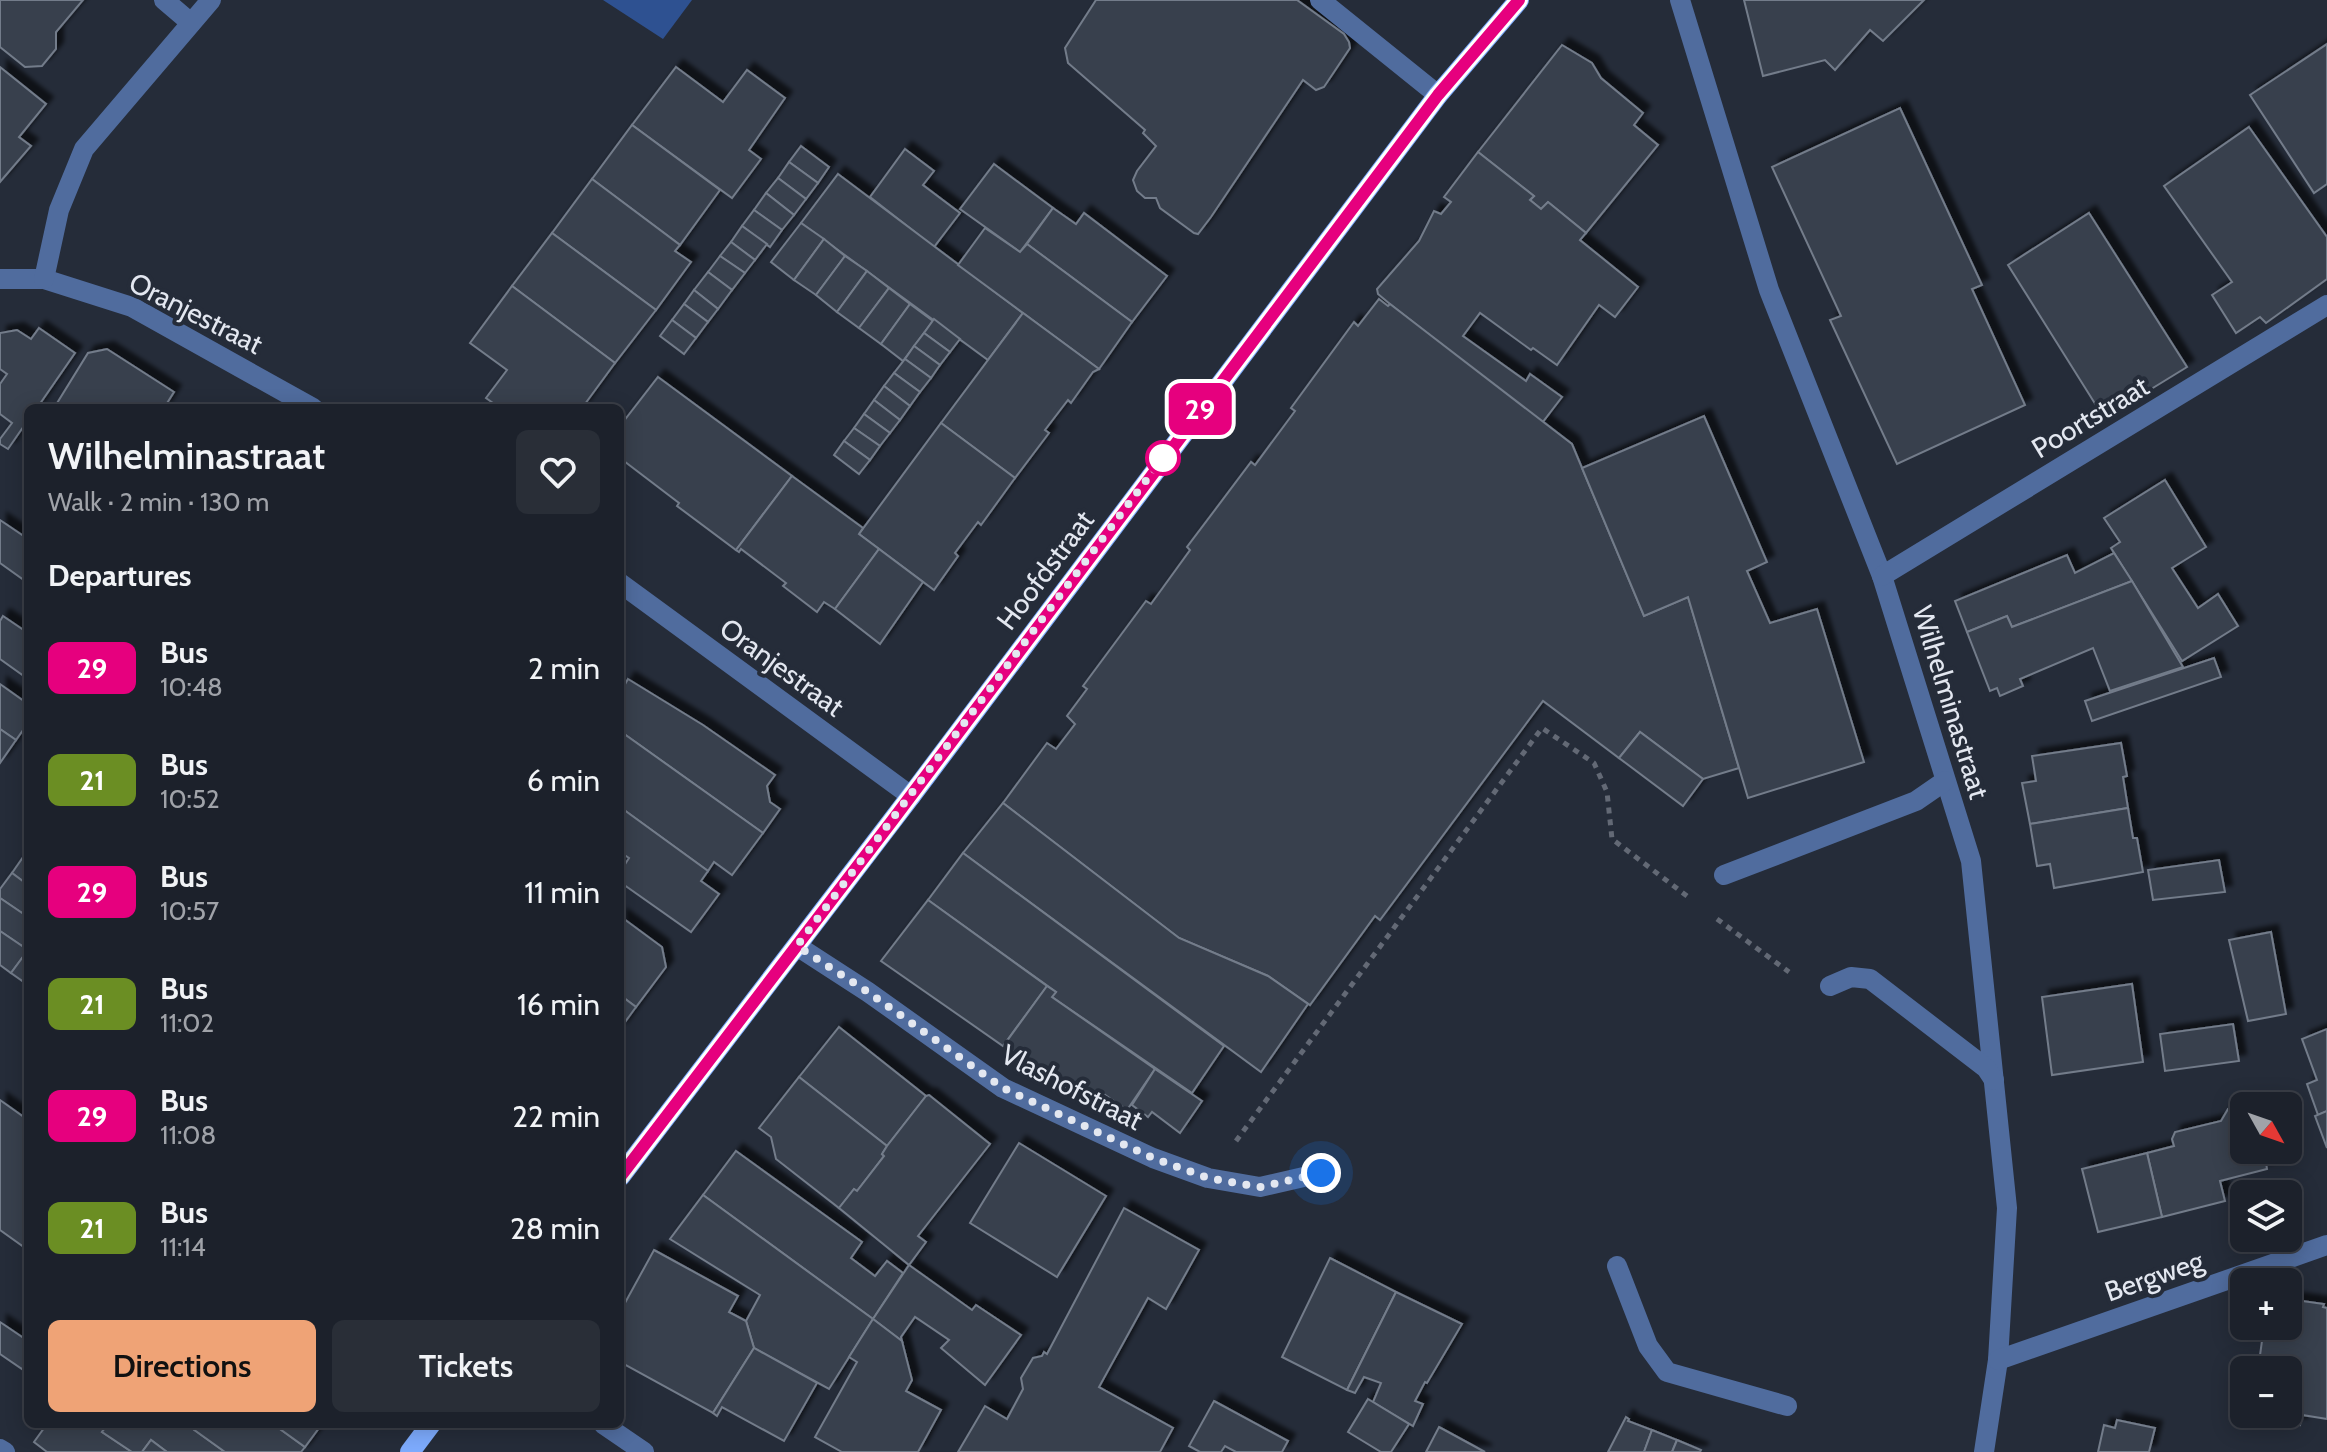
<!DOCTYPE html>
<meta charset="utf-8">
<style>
:root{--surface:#1c212b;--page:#292e37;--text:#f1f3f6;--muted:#a0a3a9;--line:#3a3e47;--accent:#efa376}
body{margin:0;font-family:Cabin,sans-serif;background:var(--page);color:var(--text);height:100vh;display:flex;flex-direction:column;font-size:30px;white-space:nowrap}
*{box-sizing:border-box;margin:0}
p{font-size:26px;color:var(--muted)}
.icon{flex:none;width:44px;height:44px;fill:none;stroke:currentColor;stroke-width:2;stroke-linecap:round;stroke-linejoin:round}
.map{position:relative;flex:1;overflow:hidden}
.side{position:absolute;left:24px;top:404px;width:600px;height:1024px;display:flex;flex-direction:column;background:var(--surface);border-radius:12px;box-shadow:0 4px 20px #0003,0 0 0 2px var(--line)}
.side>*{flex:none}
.badge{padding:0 16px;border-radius:12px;font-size:28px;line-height:52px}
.needle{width:52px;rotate:130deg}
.buttons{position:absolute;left:2230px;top:1092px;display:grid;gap:16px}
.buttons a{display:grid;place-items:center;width:72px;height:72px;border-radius:12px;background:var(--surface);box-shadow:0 4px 20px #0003,0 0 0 2px var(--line);font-size:40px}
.you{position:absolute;width:40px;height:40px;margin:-20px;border:6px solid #fff;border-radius:50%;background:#1a73e8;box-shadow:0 0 0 12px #1a73e833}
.map>.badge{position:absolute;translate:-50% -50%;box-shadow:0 0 0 4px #fff}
h2{padding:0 24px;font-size:30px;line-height:72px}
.round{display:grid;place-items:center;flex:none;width:84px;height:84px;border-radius:12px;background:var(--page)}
.head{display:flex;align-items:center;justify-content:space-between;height:136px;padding:0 24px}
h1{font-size:38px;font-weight:600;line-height:60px}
.action{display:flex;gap:16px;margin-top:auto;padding:16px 24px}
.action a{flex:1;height:92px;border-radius:12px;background:var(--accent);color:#111;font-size:32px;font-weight:600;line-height:92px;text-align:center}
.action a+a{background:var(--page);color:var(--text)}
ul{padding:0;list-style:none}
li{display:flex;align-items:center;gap:24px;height:112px;padding:0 24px}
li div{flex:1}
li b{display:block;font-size:30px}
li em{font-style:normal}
li .badge{min-width:88px;font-weight:700;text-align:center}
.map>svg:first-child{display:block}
</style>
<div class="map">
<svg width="2327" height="1452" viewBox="0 0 2327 1452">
<defs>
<filter id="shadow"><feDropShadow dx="7" dy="-7" stdDeviation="2" flood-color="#0009"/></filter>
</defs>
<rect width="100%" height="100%" fill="#252c39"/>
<path fill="#2e5191" d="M603 0H692L663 39Z"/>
<g fill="#39414e" stroke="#737c8a" stroke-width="2" filter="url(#shadow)">
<path d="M0 0H83L56 32V49L42 66 25 67 0 47Z"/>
<path d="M1096 0H1297L1344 34 1349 42 1350 48 1324 87 1316 90 1303 80 1211 217 1198 234 1194 233 1160 208 1156 198H1145L1137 191 1133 180 1137 171 1156 146 1143 133 1145 130 1068 63 1065 48Z"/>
<path d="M1744 0H1924L1883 41 1870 30 1835 70 1825 60 1763 76Z"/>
<path d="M2327 44V184L2314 193 2250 95Z"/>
<path d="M1562 45 1592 63 1601 78 1643 113 1634 125 1658 145 1586 233 1548 202 1541 209 1530 200 1534 196 1478 152Z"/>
<path d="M0 67 46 104 19 137 31 146 0 182Z"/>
<path d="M676 67 723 102 747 70 785 98 749 150 761 159 732 198 632 125Z"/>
<path d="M1900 108 1982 285 1972 289 2025 405 1897 464 1830 320 1841 316 1772 167Z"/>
<path d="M632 125 720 190 680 245 592 179Z"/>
<path d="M2249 127 2327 237V279L2266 323 2260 317 2236 333 2212 295 2232 282 2164 186Z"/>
<path d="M801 146 829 167 818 183 789 162Z"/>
<path d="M905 149 934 171 923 185 960 213 934 247 870 197Z"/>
<path d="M1478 152 1534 196 1530 200 1541 209 1548 202 1586 233 1580 240 1638 287 1615 317 1599 305 1557 365 1533 348 1531 350 1480 313 1463 336 1526 381 1530 374 1562 397 1542 423 1390 304 1378 294 1377 289 1419 241 1434 211 1441 214 1451 202 1444 197Z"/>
<path d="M789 162 818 183 806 199 778 178Z"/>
<path d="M994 164 1053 208 1020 252 960 209Z"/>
<path d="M838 174 1023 313 988 360 801 223Z"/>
<path d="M778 178 806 199 794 215 766 193Z"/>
<path d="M592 179 680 245 675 251 691 262 656 310 552 233Z"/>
<path d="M766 193 794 215 782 230 754 210Z"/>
<path d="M1053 208 1076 224 1084 213 1167 276 1132 322 1027 244Z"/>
<path d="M754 210 782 230 770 247 742 226Z"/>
<path d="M2089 213 2187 367 2104 418 2008 265Z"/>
<path d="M801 223 824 239 794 280 771 262Z"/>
<path d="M742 226 767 244 755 260 731 242Z"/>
<path d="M985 228 1020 252 1027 244 1132 322 1099 369 958 265Z"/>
<path d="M552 233 656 310 615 363 512 286Z"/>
<path d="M824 239 845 256 816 295 794 280Z"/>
<path d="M731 242 755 260 745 273 720 256Z"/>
<path d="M720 256 745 273 732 290 708 272Z"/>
<path d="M845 256 867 271 837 312 816 295Z"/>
<path d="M867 271 889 288 859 328 837 312Z"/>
<path d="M708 272 732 290 718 309 694 290Z"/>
<path d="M512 286 615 363 582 408H500L486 398 507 370 470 343Z"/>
<path d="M889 288 910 304 881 344 859 328Z"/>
<path d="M694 290 718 309 708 322 684 304Z"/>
<path d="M1379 299 1388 306 1390 304 1572 444 1644 616 1688 597 1739 768 1703 779 1640 732 1619 758 1543 701 1380 920 1375 916 1310 1005 1268 976 1179 938 1003 803 1047 743 1056 749 1075 724 1067 716 1087 689 1083 686 1146 601 1151 604 1190 550 1187 547 1251 462 1255 465 1295 411 1291 408 1354 322 1358 326Z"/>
<path d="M684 304 708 322 696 338 672 320Z"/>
<path d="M910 304 933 321 903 361 881 344Z"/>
<path d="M1023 313 1099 369 1093 372 1071 403 1068 400 1045 430 1049 433 1015 478 941 423Z"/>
<path d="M934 319 960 339 950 352 924 333Z"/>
<path d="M672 320 696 338 684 354 660 336Z"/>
<path d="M39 328 75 353 37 408H28V420L8 449 0 444V439L12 423 0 414V384L7 374 0 369V333L17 330 31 339Z"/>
<path d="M924 333 950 352 940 365 914 346Z"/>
<path d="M914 346 940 365 931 378 905 359Z"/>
<path d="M107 349 174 392 164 408H54L88 353Z"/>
<path d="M905 359 931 378 920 392 894 373Z"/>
<path d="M894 373 920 392 910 406 884 386Z"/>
<path d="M658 377 792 476 736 550 677 506 679 503 620 458V426Z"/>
<path d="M884 386 910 406 900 420 874 400Z"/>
<path d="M874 400 900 420 890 433 864 414Z"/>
<path d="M864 414 890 433 880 446 854 428Z"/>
<path d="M1704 416 1767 562 1747 571 1770 623 1817 609 1864 762 1748 798 1688 597 1644 616 1582 468Z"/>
<path d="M941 423 1015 478 981 525 978 522 955 553 958 556 934 590 859 534Z"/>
<path d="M854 428 880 446 870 460 844 441Z"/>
<path d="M844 441 870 460 859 474 834 455Z"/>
<path d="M792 476 863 528 859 534 879 549 835 609 824 602 817 612 783 586 786 583 741 549 739 552 736 550Z"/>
<path d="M2165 480 2206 547 2172 568 2198 608 2218 594 2238 626 2182 661 2111 548 2120 542 2104 518Z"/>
<path d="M0 520 28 539V583L0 563Z"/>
<path d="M879 549 923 582 880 644 835 609Z"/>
<path d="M2114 553 2132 581 2012 627 2007 616 1967 632 1955 601 2067 555 2075 573Z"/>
<path d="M2132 581 2183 667 2110 691 2093 648 2020 679 2023 686 2000 696 1997 688 1990 691 1967 632 2007 616 2012 627Z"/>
<path d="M3 616 28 633V679L0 659V621Z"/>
<path d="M2214 658 2221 677 2092 721 2085 701Z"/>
<path d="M628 679 703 725 775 775 767 786 770 802 780 809 763 833 620 731V693Z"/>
<path d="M0 684 28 704V723L16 740 0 729Z"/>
<path d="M0 729 16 740 0 763Z"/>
<path d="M620 731 763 833 732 875 714 862 708 871 620 807Z"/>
<path d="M1640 732 1703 779 1683 806 1619 758Z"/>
<path d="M2121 743 2127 776 2123 777 2128 808 2030 824 2022 783 2036 781 2032 756Z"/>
<path d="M1003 803 1179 938 1268 976 1308 1004 1261 1072 963 853Z"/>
<path d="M620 807 708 871 701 881 719 894 691 932 620 882V872L629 858 620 852Z"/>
<path d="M2128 808 2133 838H2137L2143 872 2054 888 2050 864 2037 866 2030 824Z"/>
<path d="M28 850V885L12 873Z"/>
<path d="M963 853 1224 1046 1192 1093 1052 997 1056 992 928 900Z"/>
<path d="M2219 860 2225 892 2153 900 2148 870Z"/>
<path d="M12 873 28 885V917L0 898V889Z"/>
<path d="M0 898 28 917V950L0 931Z"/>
<path d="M928 900 1047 986 1003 1046 881 961Z"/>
<path d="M620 916 662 947 666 967 636 1007 620 995Z"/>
<path d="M0 931 28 950 11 973 0 965Z"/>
<path d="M2271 932 2286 1014 2248 1021 2229 940Z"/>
<path d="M28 950V985L11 973Z"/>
<path d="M2132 984 2143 1062 2052 1075 2042 997Z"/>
<path d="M1047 986 1056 992 1052 997 1155 1069 1127 1110 1105 1095 1095 1109 1004 1045Z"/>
<path d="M620 995 636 1007 620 1029Z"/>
<path d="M2233 1024 2239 1061 2165 1071 2160 1034Z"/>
<path d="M839 1027 926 1096 887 1146 799 1077Z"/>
<path d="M2327 1029V1111L2318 1115 2307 1084 2317 1080 2302 1039Z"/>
<path d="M1155 1069 1202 1101 1180 1133 1152 1112 1148 1117 1132 1105Z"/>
<path d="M799 1077 887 1146 882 1154 884 1156 857 1191 854 1189 839 1208 776 1159 771 1137 759 1128Z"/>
<path d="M929 1095 990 1144 918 1236 926 1242 909 1265 839 1208 854 1189 857 1191 884 1156 882 1154 887 1146 926 1096Z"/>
<path d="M0 1100 28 1120V1250L0 1230Z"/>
<path d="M2255 1103 2256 1106H2244V1150H2264L2267 1169 2220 1181 2225 1201 2162 1217 2147 1153 2174 1146 2172 1139 2175 1132 2221 1121 2228 1109Z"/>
<path d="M2327 1111V1148L2315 1116Z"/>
<path d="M1019 1143 1106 1196 1057 1277 970 1223Z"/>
<path d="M736 1151 862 1242 851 1258 875 1276 887 1261 903 1273 873 1319 703 1195Z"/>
<path d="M2147 1153 2162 1217 2098 1232 2082 1169Z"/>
<path d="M703 1195 873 1319 829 1389 754 1348 746 1321 760 1295 670 1239Z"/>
<path d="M1124 1208 1199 1250 1166 1309 1148 1298 1099 1387 1173 1428 1160 1452H958L985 1406 1007 1419 1023 1389 1021 1378 1033 1358 1042 1356 1044 1352 1047 1354Z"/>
<path d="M654 1250 738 1296 729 1312 746 1321 754 1348 713 1413 620 1362V1312Z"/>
<path d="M1330 1258 1396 1292 1347 1390 1282 1357Z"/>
<path d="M909 1265 972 1310 976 1305 1021 1335 985 1385 941 1348 949 1340 915 1317 901 1337 902 1341 873 1319Z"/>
<path d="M1396 1292 1462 1324 1427 1383 1425 1382 1415 1401 1423 1404 1413 1426 1373 1402 1381 1383 1364 1377 1355 1393 1347 1390Z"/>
<path d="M2288 1299 2324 1304 2323 1307 2327 1308V1419L2302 1415 2300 1425 2250 1417 2251 1414H2288V1370H2258L2264 1326H2288Z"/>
<path d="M873 1319 902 1341 912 1380 906 1391 941 1410 918 1452H842L815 1437 857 1362 849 1357Z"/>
<path d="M0 1322 28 1341 26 1363 22 1369 0 1354Z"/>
<path d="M754 1348 817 1383 784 1441 722 1407 717 1416 713 1413Z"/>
<path d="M1368 1399 1409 1424 1391 1452H1381L1348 1432Z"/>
<path d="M1214 1401 1288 1441 1282 1452H1236L1225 1446 1221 1452H1200L1189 1446Z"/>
<path d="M1626 1417 1629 1419 1628 1421 1652 1430 1644 1452H1608Z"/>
<path d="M2117 1420 2155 1428 2149 1452H2098L2104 1425 2115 1428Z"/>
<path d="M47 1424H108L102 1432 132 1452H47L34 1442Z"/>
<path d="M108 1424H186L225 1452H167L151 1440 142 1452H132L102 1432Z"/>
<path d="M186 1424H273L305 1447 301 1452H225Z"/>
<path d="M273 1424H322L305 1447Z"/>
<path d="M1439 1427 1485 1452H1426Z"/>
<path d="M1652 1430 1677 1440 1672 1452H1644Z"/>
<path d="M151 1440 167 1452H142Z"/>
<path d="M1677 1440 1701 1450 1700 1452H1672Z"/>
</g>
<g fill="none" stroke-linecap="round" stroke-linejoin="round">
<g stroke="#636975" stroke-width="5" stroke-dasharray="6 6" stroke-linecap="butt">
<path d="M1717 919 1789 972"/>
<path d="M1236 1141 1542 728 1594 763 1607 792 1612 839 1687 896"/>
</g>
<g stroke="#506c9e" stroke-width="20">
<path d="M164 0 191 23"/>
<path d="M1320 0 1438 95"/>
<path d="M1680 0 1769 290 1882 576 1971 861 2007 1208 1998 1360 1984 1452"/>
<path d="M0 279H44L132 307 313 408"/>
<path d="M44 279 59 210 84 149 211 0"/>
<path d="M1882 576 2327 305"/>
<path d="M620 583 911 796"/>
<path d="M1724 875 1916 801 1945 781"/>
<path d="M797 946 868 992 1003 1088 1153 1158 1208 1178 1260 1187 1321 1173"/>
<path d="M1830 986 1851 977 1870 979 1986 1068 1994 1080"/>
<path d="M1617 1266 1648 1346 1667 1372 1787 1406"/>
<path d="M1998 1360 2327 1245"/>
<path d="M603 1424 644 1452"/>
<path d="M0 1449 5 1452"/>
</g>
<g stroke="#7dabfd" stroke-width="20">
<path d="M620 1177 911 796 1438 95 1519 0"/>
<path d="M410 1452 431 1424"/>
</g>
</g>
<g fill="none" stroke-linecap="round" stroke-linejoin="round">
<defs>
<path id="line" d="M620 1177 892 821 1438 95 1519 0"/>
</defs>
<use href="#line" stroke="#fff" stroke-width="18"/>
<use href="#line" stroke="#e6007e" stroke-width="12"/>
<path stroke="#e3e7f0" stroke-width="8" stroke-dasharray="0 14.4" d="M1163 458 797 946 868 992 1003 1088 1153 1158 1208 1178 1260 1187 1321 1173"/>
</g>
<circle fill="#fff" stroke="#e6007e" stroke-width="4" cx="1163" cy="458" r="16"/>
<g text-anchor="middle" stroke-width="8" stroke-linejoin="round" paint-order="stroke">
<g font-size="28" fill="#e3e7f0" stroke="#252c39">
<text transform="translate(196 313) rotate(27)" y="10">Oranjestraat</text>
<text transform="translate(2090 417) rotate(-31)" y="10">Poortstraat</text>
<text transform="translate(1045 570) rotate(-53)" y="10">Hoofdstraat</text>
<text transform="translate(782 667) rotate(36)" y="10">Oranjestraat</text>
<text transform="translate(1951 702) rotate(73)" y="10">Wilhelminastraat</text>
<text transform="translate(1072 1087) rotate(27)" y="10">Vlashofstraat</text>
<text transform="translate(2154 1276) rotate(-19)" y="10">Bergweg</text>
</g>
</g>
</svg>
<div class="buttons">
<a><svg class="needle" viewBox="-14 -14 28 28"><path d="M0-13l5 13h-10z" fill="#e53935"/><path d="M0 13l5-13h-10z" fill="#a0a3a9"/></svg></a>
<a><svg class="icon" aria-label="layers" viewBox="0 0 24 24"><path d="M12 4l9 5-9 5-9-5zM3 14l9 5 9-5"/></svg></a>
<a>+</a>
<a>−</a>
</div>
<div class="you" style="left:1321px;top:1173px"></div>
<b class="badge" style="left:1200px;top:409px;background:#e6007e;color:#fff">29</b>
<section class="side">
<div class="head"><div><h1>Wilhelminastraat</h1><p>Walk · 2 min · 130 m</p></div><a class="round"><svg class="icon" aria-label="heart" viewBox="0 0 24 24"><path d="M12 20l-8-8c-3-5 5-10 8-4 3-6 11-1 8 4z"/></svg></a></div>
<h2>Departures</h2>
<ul>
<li><span class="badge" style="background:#e6007e;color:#fff">29</span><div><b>Bus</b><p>10:48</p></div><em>2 min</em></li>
<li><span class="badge" style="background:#6b8e23;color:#fff">21</span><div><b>Bus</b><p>10:52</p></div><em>6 min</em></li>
<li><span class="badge" style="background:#e6007e;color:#fff">29</span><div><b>Bus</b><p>10:57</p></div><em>11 min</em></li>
<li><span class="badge" style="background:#6b8e23;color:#fff">21</span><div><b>Bus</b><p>11:02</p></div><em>16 min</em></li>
<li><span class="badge" style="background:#e6007e;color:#fff">29</span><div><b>Bus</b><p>11:08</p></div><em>22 min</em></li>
<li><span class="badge" style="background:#6b8e23;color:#fff">21</span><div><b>Bus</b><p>11:14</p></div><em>28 min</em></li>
</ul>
<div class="action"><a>Directions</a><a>Tickets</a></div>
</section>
</div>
